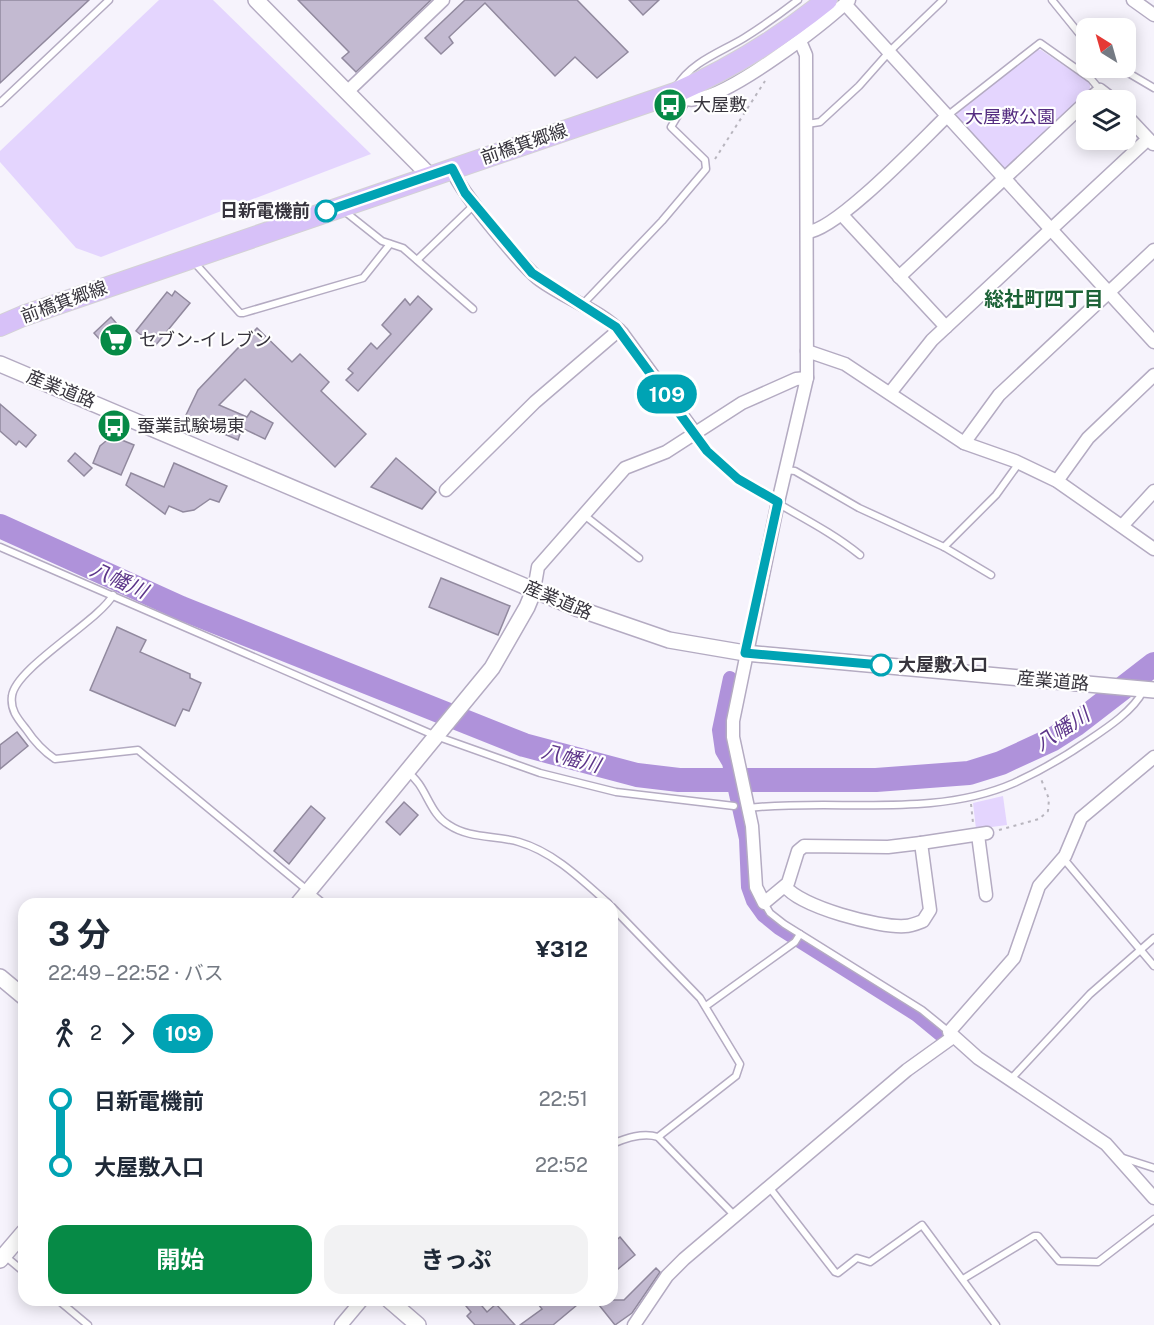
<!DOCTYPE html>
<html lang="ja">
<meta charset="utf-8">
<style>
:root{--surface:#fff;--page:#f2f2f3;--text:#1f2937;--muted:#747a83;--accent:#068a46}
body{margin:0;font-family:"Public Sans","Noto Sans JP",sans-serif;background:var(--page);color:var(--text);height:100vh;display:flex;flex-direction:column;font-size:22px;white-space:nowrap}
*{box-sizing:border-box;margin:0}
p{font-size:20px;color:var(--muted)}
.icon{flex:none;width:33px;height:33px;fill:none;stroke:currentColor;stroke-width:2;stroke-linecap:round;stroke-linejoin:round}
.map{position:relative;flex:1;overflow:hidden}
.drawer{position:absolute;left:18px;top:898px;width:600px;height:408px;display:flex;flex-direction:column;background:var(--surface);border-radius:18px;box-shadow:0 3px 15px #0003}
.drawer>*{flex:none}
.badge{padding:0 12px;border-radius:20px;font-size:21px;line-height:39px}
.needle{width:39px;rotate:323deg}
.fabs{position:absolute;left:1076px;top:18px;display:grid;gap:12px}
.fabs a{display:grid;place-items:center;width:60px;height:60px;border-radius:12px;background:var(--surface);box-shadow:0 3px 15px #0003;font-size:30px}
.map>.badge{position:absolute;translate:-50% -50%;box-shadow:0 0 0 3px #fff}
.legs{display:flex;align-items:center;gap:9px;height:66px;padding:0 30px;font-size:20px}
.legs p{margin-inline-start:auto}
.summary{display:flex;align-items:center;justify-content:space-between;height:102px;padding:0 30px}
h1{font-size:33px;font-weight:700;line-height:45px}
.primary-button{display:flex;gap:12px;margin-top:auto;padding:12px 30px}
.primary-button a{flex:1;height:69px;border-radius:18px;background:var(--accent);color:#fff;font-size:24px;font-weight:700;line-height:69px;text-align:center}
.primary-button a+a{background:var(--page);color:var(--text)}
ul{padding:0 30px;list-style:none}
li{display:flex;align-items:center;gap:21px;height:66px;font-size:22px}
li i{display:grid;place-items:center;width:9px;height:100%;margin:0 8px;background:currentColor}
li i::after{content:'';width:15px;height:15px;margin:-8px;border:4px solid;border-radius:50%;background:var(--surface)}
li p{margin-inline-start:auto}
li:first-child i{background:linear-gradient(#0000 50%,currentColor 0)}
li:last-child i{background:linear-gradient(currentColor 50%,#0000 0)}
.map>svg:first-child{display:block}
</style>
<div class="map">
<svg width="1154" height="1325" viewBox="0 0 1154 1325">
<rect width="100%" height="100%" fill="#f6f3fc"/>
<g fill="#e4d5fe">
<path d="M159 0H213L371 154 101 257 76 248 0 162V151Z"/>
<path d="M1034 50H1041L1090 83V89L1008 168 1002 169 956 121 957 113Z"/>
<path d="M1003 796 1007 825 976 829 973 803Z"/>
</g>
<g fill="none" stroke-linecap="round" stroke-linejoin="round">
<path stroke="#af92da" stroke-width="14" d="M730 678 719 730 722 751 729 763 746 839 748 887 753 901 763 915 779 928 917 1015 940 1034"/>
<path stroke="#af92da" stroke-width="24" d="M0 526 181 608 524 745 637 775 679 780H876L969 773 1001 763 1053 739 1075 725 1154 664"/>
</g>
<g fill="#c3bad1" stroke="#91899e" stroke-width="1.5">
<path d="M0 0H89L0 83Z"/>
<path d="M298 0H431L356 72 342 58 349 52Z"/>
<path d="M465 0H577L628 52 597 78 575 57 555 76 485 3 449 37 453 43 441 54 425 38Z"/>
<path d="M629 0H659L643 15Z"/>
<path d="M175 291 190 303 155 346 136 331 167 292 172 296Z"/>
<path d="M418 296 432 309 358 391 346 380 353 373 348 369 371 343 377 349 391 334 382 325 405 299 410 305Z"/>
<path d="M111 317 129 338 112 353 94 333Z"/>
<path d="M257 328 292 362 300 354 329 382 321 391 366 434 335 467 245 379 219 405 247 417 251 411 273 423 265 439 242 428 238 440 185 417 198 390Z"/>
<path d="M0 404 36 435 26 447 19 441 16 445 0 431Z"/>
<path d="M112 436 134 445 121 475 93 463 100 446Z"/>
<path d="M75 453 92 468 84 476 68 461Z"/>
<path d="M396 458 436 492 422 509 371 487Z"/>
<path d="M174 463 227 486 219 502 210 499 194 510 183 512 169 506 165 514 126 485 131 473 164 487Z"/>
<path d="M441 578 510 606 498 635 429 607Z"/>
<path d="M117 627 146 640 140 652 190 674V678L201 683 189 711 183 709 175 726 90 690Z"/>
<path d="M17 732 28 746 0 769V745Z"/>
<path d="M404 802 418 815 400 835 386 822Z"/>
<path d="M311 806 325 818 289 864 274 851Z"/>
<path d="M620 1237 635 1255 612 1274V1244Z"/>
<path d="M656 1268 660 1272 632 1313 615 1325 595 1300H624Z"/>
<path d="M461 1300H477L487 1312 496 1304 515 1325H475L467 1316 471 1312Z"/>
<path d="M535 1300H583L553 1325H520L542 1309Z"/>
</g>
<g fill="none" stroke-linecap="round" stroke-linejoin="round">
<defs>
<g id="service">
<path d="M1052 0 1086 42"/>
<path d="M1120 68 1154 88"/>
<path d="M677 86C691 62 721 52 744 38 763 26 780 14 798 0"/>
<path d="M0 103 109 0"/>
<path d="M947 116 1040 43 1091 79 1100 90"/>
<path d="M807 124 820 122 859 86 890 51 943 0"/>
<path d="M346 208 348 214 382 241 403 248 473 309"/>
<path d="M417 260 474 205"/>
<path d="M193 261 240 313H243L363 278 390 244"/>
<path d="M582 305 662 221 706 169 705 160 671 127 687 100"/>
<path d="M695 434C735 493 806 511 860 555"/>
<path d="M785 470 795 471 859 508 944 547 991 575"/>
<path d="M584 515 639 558"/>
<path d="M0 547 436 736 540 773 616 792 734 806"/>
<path d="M944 547 996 495 1019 463"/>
<path d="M113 595C100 620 15 668 12 696 10 710 18 719 26 729 34 741 43 751 55 759L138 750 324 904"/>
<path d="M407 772C427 785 428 813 449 825 470 839 495 835 519 842 554 852 583 881 609 904"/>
<path d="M748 808C835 798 932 819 1014 783 1040 771 1066 756 1089 740 1107 728 1134 710 1143 691"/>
<path d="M1063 858 1154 966"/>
<path d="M764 903 770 913 784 924 922 1010 949 1032"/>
<path d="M612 907 700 998 740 1064 736 1076 658 1137"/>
<path d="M706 1006 795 942 800 934"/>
<path d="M1010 1080 1090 994 1154 938"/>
<path d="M612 1144C626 1138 643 1132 658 1137L734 1215"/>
<path d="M1120 1157 1154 1168"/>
<path d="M769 1187 835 1272 838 1273 857 1258 870 1262 922 1225 996 1325"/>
<path d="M5 1256 24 1272"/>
<path d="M963 1279 1034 1236H1038L1059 1261 1098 1262 1154 1219"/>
<path d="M58 1300 88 1325"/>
</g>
<g id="minor">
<path d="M1133 0 1154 15"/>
<path d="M845 4 1154 342"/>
<path d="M348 91 443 0"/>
<path d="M675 93C682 99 688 101 697 99 733 94 821 26 849 0"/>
<path d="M1088 100 1100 90 1113 100"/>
<path d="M1125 114 1153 144"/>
<path d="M452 168C454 185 524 268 540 280 566 299 600 310 622 333L695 433"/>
<path d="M842 215 946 327"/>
<path d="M807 232C836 231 921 141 946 117"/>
<path d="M899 277 1086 102"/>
<path d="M807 351 845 364 964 443 1015 461 1057 481 1154 549"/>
<path d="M890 393 932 340 1148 139"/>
<path d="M964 443 999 395 1154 250"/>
<path d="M1057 481 1088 438 1154 375"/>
<path d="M446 490 535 402 619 330"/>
<path d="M1122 526 1154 491"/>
<path d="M534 590 538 567 625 468 666 452 742 403 796 379 807 378"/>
<path d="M1154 757 1081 818 1065 856 1039 886 1014 958 949 1032 978 1058 1106 1144 1154 1198"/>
<path d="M978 835 986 895"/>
<path d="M921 843 987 833"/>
<path d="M785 886C800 907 880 928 905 926 911 926 918 923 923 921L930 910 921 843 888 847 804 846 798 851 788 883 764 903 756 887 752 826 733 737V721L778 502 807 378 806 55 800 41"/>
<path d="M341 1325 362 1300"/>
<path d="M634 1325 667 1276 684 1259 907 1070 953 1037"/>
</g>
<g id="tertiary">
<path d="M256 0 430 176"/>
<path d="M0 364 576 608 669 640 745 653 1154 690"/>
<path d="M298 904 492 668 527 607 534 590"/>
<path d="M0 977 24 997"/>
<path d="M0 1260 24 1232"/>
<path d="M389 1300 418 1325"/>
</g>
<path id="primary" d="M0 326 23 316 675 93C730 69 780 38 827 0"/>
</defs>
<use href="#service" stroke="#b4abc2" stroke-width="9"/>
<use href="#minor" stroke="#b4abc2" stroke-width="15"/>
<use href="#tertiary" stroke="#b4abc2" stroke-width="18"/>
<use href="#primary" stroke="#d3d2d4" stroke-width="22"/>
<g stroke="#b8b5be" stroke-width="2" stroke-dasharray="3 4.5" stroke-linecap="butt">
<path d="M715 159 765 81"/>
<path d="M971 804 973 823"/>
<path d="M999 830 1039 819 1048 811 1049 799 1041 779"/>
</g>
<use href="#service" stroke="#fff" stroke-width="6"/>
<use href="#minor" stroke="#fff" stroke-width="12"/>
<use href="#tertiary" stroke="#fff" stroke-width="15"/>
<use href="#primary" stroke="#d7c1f8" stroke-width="20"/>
</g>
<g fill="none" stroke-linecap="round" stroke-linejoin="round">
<defs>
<path id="line-1" d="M326 211 452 168 465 193 532 273 616 327 707 451 738 479 778 502 745 653 881 665"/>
</defs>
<use href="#line-1" stroke="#fff" stroke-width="14"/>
<use href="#line-1" stroke="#00a3b4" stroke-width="9"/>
</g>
<defs>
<symbol id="bus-disc" viewBox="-11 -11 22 22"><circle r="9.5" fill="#068a46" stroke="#fff"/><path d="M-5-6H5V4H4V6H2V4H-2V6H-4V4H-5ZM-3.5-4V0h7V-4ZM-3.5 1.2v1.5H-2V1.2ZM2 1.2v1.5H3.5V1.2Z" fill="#fff"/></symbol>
<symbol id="supermarket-disc" viewBox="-11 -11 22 22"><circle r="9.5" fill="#068a46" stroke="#fff"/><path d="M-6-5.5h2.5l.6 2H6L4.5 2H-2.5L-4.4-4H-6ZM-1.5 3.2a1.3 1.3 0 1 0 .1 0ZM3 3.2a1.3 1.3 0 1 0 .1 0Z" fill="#fff"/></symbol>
</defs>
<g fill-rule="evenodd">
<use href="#bus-disc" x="651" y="86" width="38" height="38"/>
<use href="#supermarket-disc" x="97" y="321" width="38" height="38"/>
<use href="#bus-disc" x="95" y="407" width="38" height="38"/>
</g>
<g fill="#fff" stroke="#00a3b4" stroke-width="3">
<circle cx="326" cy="211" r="10"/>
<circle cx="881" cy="665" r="10"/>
</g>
<g text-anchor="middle" stroke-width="4.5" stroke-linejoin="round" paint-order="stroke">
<g font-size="18" fill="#37343d" stroke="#fff" text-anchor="start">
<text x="693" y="111">大屋敷</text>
<text x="139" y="346">セブン-イレブン</text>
<text x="137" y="432">蚕業試験場東</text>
</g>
<g font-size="18" fill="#542c80" stroke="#fff">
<text x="1010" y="123">大屋敷公園</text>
</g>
<g font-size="18" fill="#37343d" stroke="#fff">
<text transform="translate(524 144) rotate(-19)" y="6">前橋箕郷線</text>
<text transform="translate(64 302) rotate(-20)" y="6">前橋箕郷線</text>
<text transform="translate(61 389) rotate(22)" y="6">産業道路</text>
<text transform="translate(558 600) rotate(23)" y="6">産業道路</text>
<text transform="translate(1053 681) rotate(5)" y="6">産業道路</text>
</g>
<g font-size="18" font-weight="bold" fill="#37343d" stroke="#fff" text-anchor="end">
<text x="310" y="217">日新電機前</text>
<text x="898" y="671" text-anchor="start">大屋敷入口</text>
</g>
<g font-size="20" font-weight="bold" fill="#1d6337" stroke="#fff">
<text x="1044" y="306">総社町四丁目</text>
</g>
<g font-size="20" font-style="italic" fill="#5d368a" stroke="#fff">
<text transform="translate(119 580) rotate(24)" y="7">八幡川</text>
<text transform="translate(1062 729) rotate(-33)" y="7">八幡川</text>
<text transform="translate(571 758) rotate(15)" y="7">八幡川</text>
</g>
</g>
</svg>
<div class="fabs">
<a><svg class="needle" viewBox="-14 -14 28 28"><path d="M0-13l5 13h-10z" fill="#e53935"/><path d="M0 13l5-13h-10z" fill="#747a83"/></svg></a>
<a><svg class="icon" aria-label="layers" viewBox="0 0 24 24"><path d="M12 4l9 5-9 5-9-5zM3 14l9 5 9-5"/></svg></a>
</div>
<b class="badge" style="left:667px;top:394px;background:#00a3b4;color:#fff">109</b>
<section class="drawer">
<div class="summary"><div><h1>3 分</h1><p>22:49 – 22:52 · バス</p></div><b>¥312</b></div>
<div class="legs"><svg class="icon" aria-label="walk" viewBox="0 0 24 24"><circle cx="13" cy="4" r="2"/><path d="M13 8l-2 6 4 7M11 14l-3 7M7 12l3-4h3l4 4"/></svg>2<svg class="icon" aria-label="forward" viewBox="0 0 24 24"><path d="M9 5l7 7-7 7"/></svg><b class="badge" style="background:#00a3b4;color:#fff">109</b></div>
<ul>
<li><i style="color:#00a3b4"></i><b>日新電機前</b><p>22:51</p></li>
<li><i style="color:#00a3b4"></i><b>大屋敷入口</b><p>22:52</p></li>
</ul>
<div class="primary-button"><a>開始</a><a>きっぷ</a></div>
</section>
</div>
